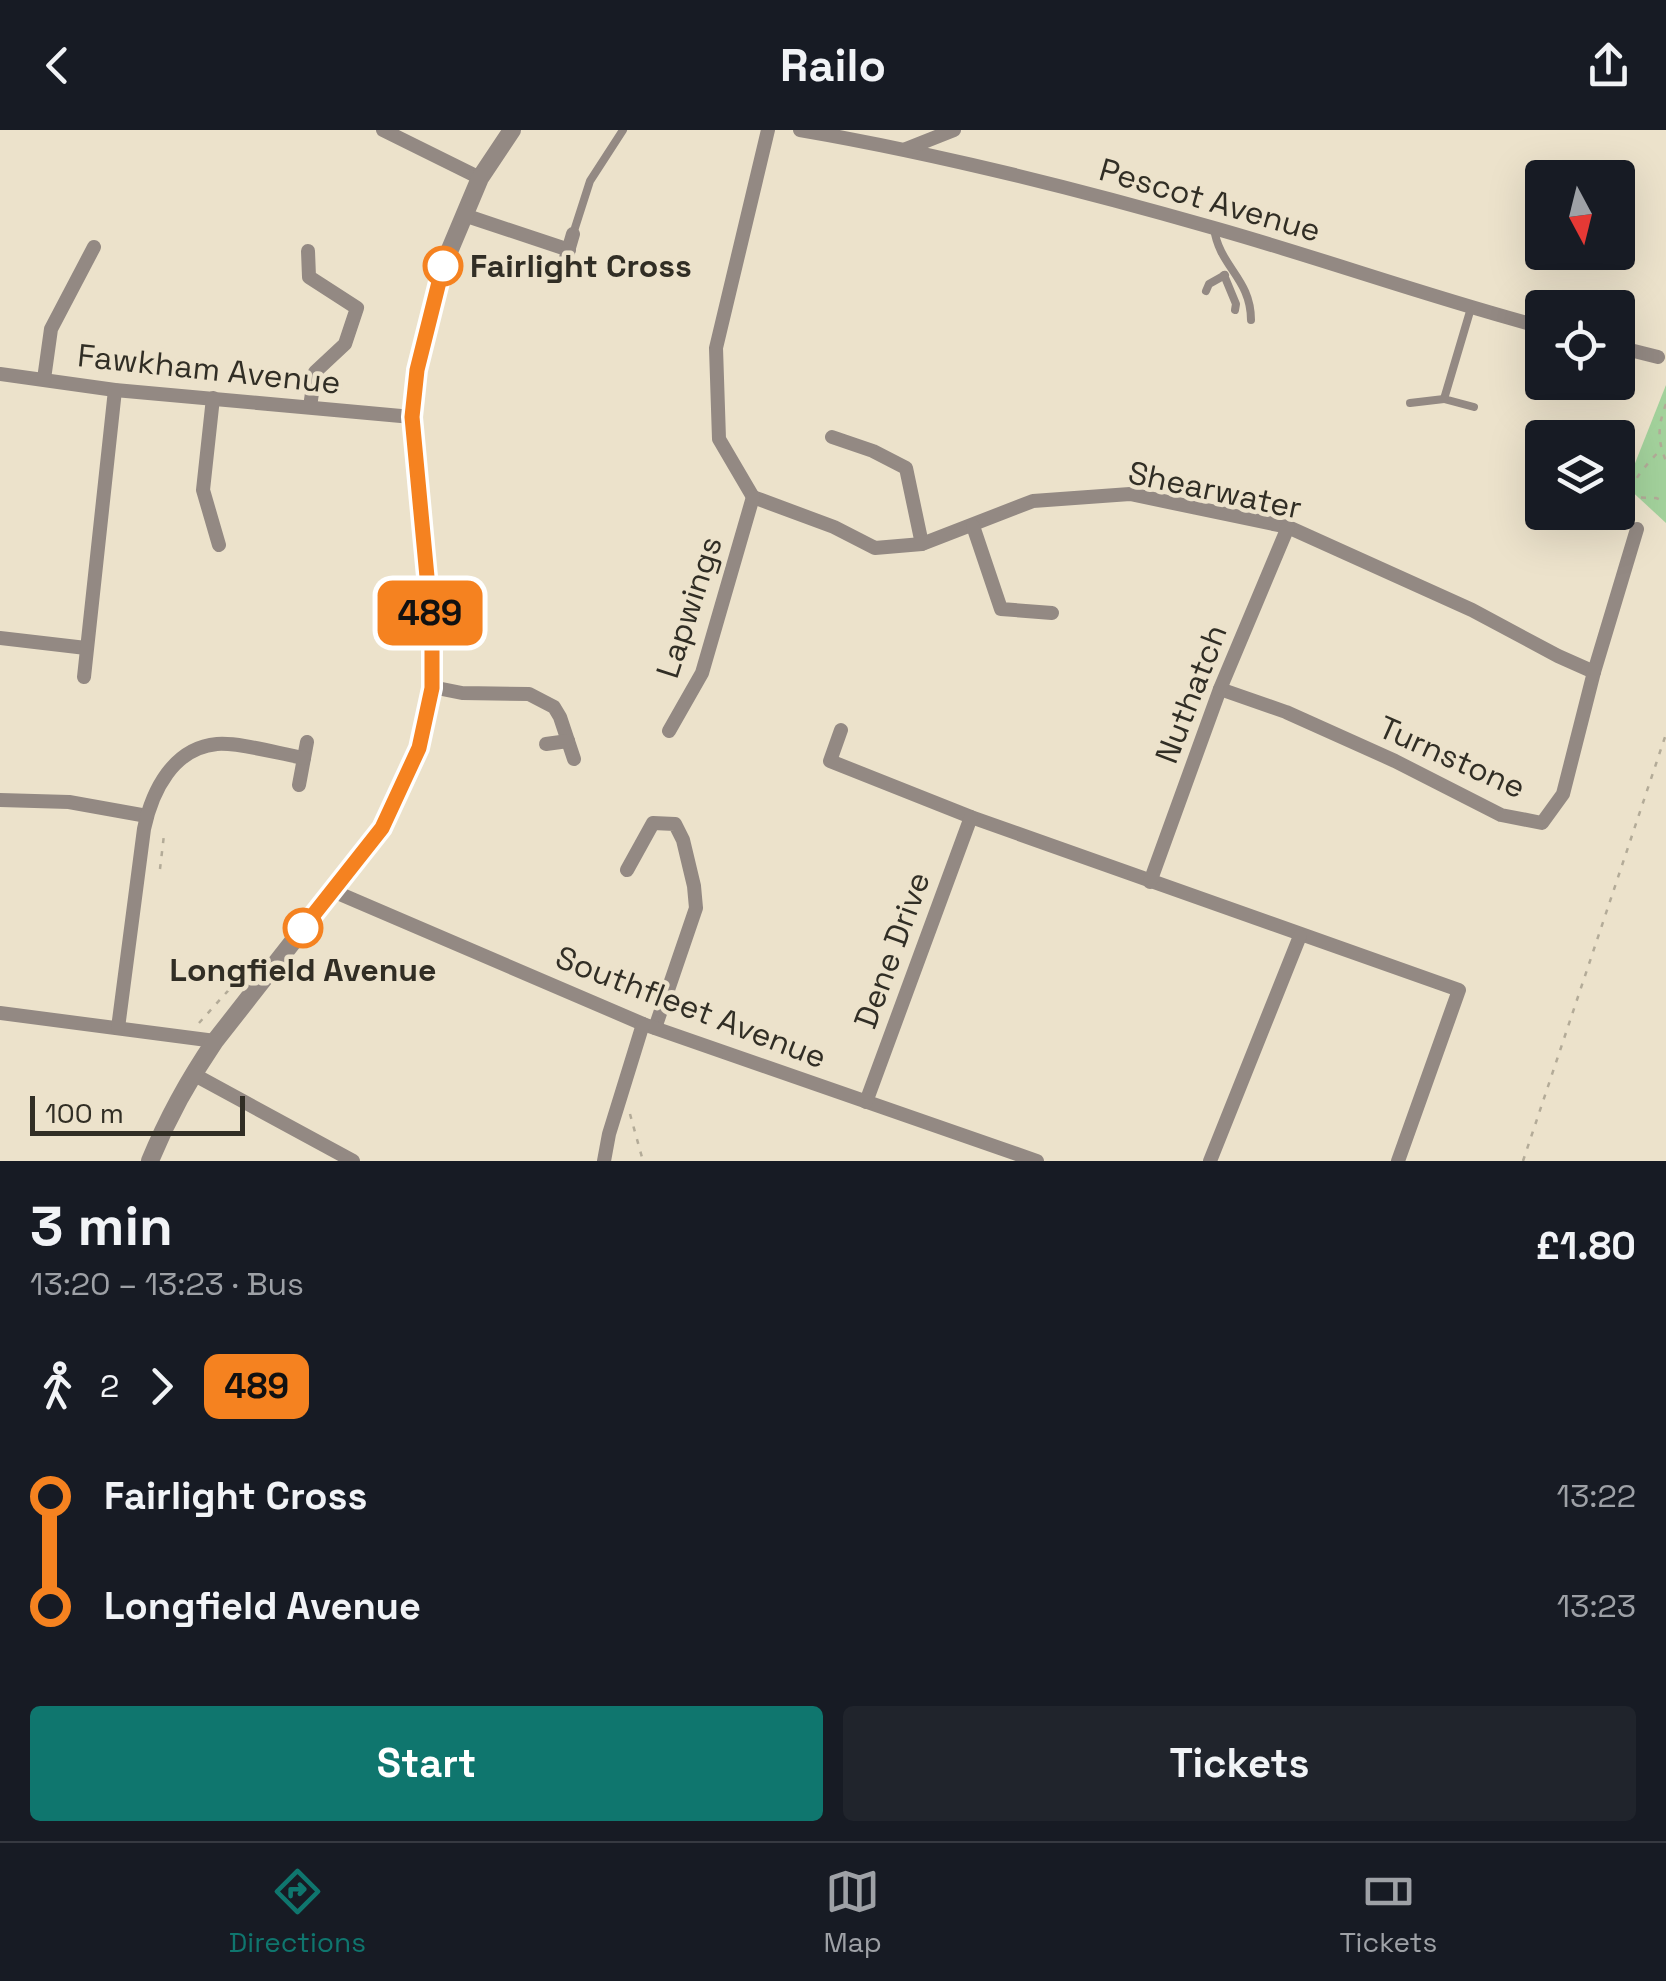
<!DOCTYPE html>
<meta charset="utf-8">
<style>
:root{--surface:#171b24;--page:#20242c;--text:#f1f3f6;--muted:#9ea1a6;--line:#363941;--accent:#0f766e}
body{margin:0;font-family:"Space Grotesk",sans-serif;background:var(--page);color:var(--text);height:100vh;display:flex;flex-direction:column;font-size:38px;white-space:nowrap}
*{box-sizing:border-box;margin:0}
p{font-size:32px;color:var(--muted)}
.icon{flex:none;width:55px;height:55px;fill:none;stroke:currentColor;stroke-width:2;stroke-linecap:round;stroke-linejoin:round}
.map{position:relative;height:1031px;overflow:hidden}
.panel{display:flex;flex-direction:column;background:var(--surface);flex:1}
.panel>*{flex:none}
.badge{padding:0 20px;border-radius:15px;font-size:35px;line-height:65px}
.needle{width:65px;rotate:173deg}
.fabs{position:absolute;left:1525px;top:30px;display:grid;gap:20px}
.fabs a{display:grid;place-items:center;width:110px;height:110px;border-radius:10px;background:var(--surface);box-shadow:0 10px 40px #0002;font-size:50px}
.scale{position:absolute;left:30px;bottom:25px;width:215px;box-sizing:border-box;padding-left:10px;border:5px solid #312e25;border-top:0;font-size:28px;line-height:35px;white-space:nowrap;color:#312e25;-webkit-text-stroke:8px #ece2cb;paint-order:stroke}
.map>.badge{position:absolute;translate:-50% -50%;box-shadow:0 0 0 5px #fff}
.legs{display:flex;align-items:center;gap:15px;height:110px;padding:0 30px;font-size:32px}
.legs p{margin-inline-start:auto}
.headline{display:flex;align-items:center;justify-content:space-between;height:170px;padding:0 30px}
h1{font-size:55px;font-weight:700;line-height:75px}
.button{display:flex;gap:20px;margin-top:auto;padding:20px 30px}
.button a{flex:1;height:115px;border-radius:10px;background:var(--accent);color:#fff;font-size:40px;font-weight:700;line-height:115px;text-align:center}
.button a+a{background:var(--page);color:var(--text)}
ul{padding:0 30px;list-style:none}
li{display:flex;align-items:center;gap:35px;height:110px;font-size:38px}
li i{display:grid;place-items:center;width:15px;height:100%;margin:0 12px;background:currentColor}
li i::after{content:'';width:25px;height:25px;margin:-12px;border:8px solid;border-radius:50%;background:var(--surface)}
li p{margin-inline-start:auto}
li:first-child i{background:linear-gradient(#0000 50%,currentColor 0)}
li:last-child i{background:linear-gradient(currentColor 50%,#0000 0)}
header{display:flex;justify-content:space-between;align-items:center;height:130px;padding:0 30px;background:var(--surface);font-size:45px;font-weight:700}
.menu{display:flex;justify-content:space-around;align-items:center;height:140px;border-top:2px solid var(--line);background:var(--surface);font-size:28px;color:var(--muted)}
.menu a{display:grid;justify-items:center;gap:5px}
.menu .active{color:var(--accent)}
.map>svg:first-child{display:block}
</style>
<header><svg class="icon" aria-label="back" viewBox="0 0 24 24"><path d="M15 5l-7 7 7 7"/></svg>Railo<svg class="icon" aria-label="share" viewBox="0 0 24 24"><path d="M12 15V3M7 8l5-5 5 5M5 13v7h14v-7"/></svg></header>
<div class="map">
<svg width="1666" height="1031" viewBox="0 0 1666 1031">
<rect width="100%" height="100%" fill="#ece2cb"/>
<path fill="#a3d29c" d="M1666 255V393L1626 356Z"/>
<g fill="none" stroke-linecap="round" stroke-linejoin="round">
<g stroke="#b3ab98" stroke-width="2.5" stroke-dasharray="5 8" stroke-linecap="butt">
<path d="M1666 274C1658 295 1657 310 1666 331"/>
<path d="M1628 367 1656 368 1666 372"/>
<path d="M1622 397C1625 359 1636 346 1661 319"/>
<path d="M160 739 164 705"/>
<path d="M199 893 235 853"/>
<path d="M630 984 643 1031"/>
<path d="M1523 1031 1666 604"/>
</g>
<g stroke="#938983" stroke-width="8">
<path d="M1214 98C1219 137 1251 148 1251 190"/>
<path d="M573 104 590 51 623 0"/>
<path d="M1224 145 1236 174 1235 180"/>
<path d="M1206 161 1209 154 1225 145"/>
<path d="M1471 178 1444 269 1474 277"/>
<path d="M1410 273 1444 269"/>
</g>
<g stroke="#938983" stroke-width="14">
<path d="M383 0 480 48"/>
<path d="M800 0C940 24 1078 59 1214 98 1324 129 1432 168 1542 197"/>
<path d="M906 19 954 0"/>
<path d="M464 85 569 120"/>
<path d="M308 121 309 147 357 178 345 214 315 242 310 277"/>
<path d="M564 135 573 104"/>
<path d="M1618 217 1658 227"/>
<path d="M0 244 115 260 412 287"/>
<path d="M44 249 51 199 94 117"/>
<path d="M213 268 203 360 219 415"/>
<path d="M832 307 873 321 906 338 922 414"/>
<path d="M753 367 834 397 875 418 922 414 1033 371 1130 364 1288 397 1472 480 1558 526 1594 542"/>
<path d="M753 367 719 309 716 218 768 0"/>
<path d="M973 396 1001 479 1052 483"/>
<path d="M0 508 86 518"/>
<path d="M84 547 115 260"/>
<path d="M432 557 462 563 529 564 554 577 560 587 574 629"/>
<path d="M1220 559 1286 582 1395 631 1501 685 1542 693 1563 664 1594 542 1637 399"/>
<path d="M841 600 830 631 971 687 1459 860 1398 1031"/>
<path d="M669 601 702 543 753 367"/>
<path d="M546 614 568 611"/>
<path d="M299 655 307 612"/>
<path d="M0 670 69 672 147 686"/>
<path d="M627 740 653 693 675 694 683 710 694 756 696 778 655 898"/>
<path d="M1150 752 1220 559 1288 397"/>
<path d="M333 761 643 894 1037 1031"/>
<path d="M0 883 215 911"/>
<path d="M118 898 144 699C152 661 173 618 217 614 239 612 280 624 304 628"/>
<path d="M193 944 353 1031"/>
<path d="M866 972 971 687"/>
<path d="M604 1031 609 1004 643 894"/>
<path d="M1210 1031 1300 806"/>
</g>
<path stroke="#938983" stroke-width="18" d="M150 1031C167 989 189 949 215 911L382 698 419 618 432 557 431 500 412 287 417 239 443 136 480 48 512 0"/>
</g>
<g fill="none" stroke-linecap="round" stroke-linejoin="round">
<defs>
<path id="line-1" d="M303 798 382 698 419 618 432 558V500L412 287 417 240 443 136"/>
</defs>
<use href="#line-1" stroke="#fff" stroke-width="22"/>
<use href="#line-1" stroke="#f58220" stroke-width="15"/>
</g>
<g fill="#fff" stroke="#f58220" stroke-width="5">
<circle cx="443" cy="136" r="18"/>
<circle cx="303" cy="798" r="18"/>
</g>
<g text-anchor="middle" stroke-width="9" stroke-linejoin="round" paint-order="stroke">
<g font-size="32" fill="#312e25" stroke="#ece2cb">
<text transform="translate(1210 70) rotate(16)" y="11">Pescot Avenue</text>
<text transform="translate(209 239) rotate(6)" y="11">Fawkham Avenue</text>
<text transform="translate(1215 360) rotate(12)" y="11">Shearwater</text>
<text transform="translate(689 477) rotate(-72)" y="11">Lapwings</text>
<text transform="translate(1191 564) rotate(-69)" y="11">Nuthatch</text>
<text transform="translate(1452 627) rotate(24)" y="11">Turnstone</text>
<text transform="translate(892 820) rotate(-70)" y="11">Dene Drive</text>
<text transform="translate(691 877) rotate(21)" y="11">Southfleet Avenue</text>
</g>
<g font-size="32" font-weight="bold" fill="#312e25" stroke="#ece2cb" text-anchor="start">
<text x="470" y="147">Fairlight Cross</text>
<text x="303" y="851" text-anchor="middle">Longfield Avenue</text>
</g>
</g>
</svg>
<div class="fabs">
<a><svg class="needle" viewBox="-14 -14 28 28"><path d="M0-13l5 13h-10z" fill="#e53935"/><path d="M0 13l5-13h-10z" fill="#9ea1a6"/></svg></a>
<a><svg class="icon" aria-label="locate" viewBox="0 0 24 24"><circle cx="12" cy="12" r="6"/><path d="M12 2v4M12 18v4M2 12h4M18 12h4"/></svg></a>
<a><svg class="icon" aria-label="layers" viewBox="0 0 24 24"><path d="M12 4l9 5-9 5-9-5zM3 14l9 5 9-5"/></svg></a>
</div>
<div class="scale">100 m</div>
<b class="badge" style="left:430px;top:483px;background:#f58220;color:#111">489</b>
</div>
<section class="panel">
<div class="headline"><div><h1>3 min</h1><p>13:20 – 13:23 · Bus</p></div><b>£1.80</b></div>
<div class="legs"><svg class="icon" aria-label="walk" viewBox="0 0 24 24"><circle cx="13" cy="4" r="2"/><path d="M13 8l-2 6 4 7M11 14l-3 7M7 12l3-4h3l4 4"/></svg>2<svg class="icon" aria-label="forward" viewBox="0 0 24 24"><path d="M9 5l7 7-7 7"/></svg><b class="badge" style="background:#f58220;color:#111">489</b></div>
<ul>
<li><i style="color:#f58220"></i><b>Fairlight Cross</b><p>13:22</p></li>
<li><i style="color:#f58220"></i><b>Longfield Avenue</b><p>13:23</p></li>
</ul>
<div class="button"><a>Start</a><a>Tickets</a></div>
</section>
<nav class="menu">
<a class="active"><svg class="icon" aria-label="directions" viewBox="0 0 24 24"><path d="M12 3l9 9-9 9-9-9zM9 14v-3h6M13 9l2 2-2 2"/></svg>Directions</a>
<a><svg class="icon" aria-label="map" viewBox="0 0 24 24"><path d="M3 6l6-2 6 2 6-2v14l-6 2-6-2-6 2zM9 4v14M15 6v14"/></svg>Map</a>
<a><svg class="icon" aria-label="tickets" viewBox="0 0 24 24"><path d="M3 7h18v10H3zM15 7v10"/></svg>Tickets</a>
</nav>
